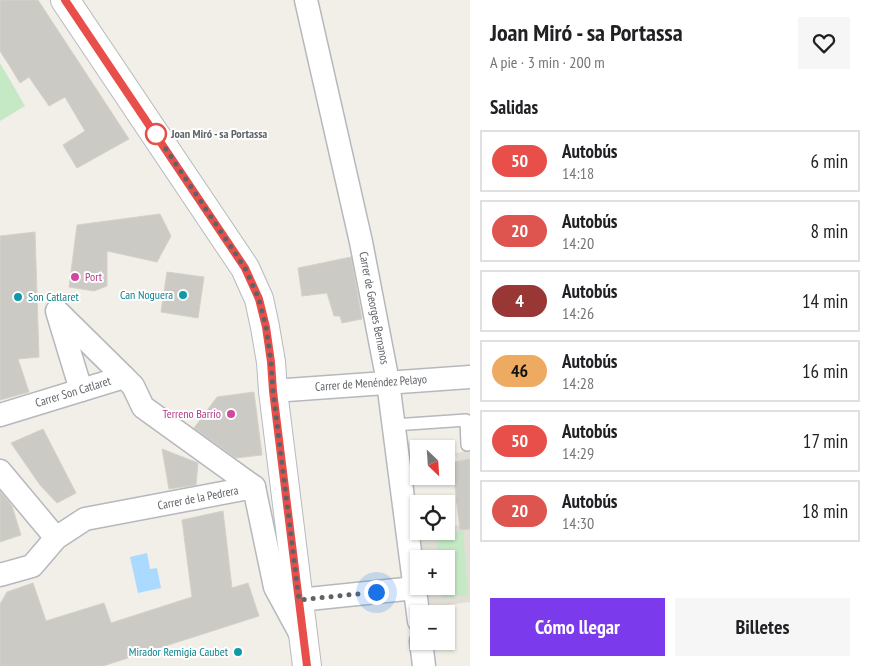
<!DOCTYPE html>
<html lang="es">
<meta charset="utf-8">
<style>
:root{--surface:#fff;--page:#f6f6f6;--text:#202124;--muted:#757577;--line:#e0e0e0;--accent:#7c3aed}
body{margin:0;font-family:"PT Sans Narrow",sans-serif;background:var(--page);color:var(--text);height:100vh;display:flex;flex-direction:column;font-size:19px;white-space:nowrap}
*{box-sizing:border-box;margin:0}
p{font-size:16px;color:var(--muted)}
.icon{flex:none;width:28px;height:28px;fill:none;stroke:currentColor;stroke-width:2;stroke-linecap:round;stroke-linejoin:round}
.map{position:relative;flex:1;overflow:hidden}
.side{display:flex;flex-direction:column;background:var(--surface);width:400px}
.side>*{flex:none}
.badge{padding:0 10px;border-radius:16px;font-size:18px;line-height:32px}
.needle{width:32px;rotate:155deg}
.buttons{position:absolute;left:410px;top:440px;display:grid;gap:10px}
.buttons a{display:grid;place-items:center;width:45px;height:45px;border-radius:0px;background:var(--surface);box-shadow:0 1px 4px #0004;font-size:25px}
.you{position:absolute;width:25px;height:25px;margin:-12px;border:4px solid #fff;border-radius:50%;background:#1a73e8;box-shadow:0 0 0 8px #1a73e833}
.map>.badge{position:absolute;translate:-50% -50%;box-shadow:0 0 0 2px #fff}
h2{padding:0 20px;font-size:19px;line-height:45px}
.round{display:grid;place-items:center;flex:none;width:52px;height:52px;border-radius:0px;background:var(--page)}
.summary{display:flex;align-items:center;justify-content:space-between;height:85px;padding:0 20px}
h1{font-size:24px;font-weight:800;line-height:38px}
.action{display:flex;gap:10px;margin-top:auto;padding:10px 20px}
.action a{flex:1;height:58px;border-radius:0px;background:var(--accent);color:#fff;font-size:20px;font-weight:800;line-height:58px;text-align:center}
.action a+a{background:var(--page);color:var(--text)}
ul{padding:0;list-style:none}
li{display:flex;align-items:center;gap:15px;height:62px;margin:0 10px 8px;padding:0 10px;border:2px solid var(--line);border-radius:0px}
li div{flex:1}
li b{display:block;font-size:19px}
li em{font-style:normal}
li .badge{min-width:55px;font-weight:700;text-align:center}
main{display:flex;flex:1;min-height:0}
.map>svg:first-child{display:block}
</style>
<main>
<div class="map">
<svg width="470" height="666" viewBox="0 0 470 666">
<rect width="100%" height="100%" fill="#f1efe8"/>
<path fill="#e1ded6" d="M470 451V602L423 608 421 586H446V559H419L413 532 446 531V527L460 525 452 462 457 461 455 453Z"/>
<g fill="#c5e8c5">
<path d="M0 63 25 106 0 121Z"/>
<path d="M463 531 468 595 442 598 441 586H446V559H438L436 534Z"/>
</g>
<path fill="#aadaff" d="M147 553 150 569 157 568 161 588 138 593 130 557Z"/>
<g fill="#cccac5" stroke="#d6d1c6">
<path d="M0 0H38L129 139 77 168 63 145 85 131 65 97 49 106 29 77 20 83 9 65 0 51Z"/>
<path d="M160 214 171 236 157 262 107 251V286L94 291 69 287 77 225Z"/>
<path d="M35 232 39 357 18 359 29 392 0 400V236Z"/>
<path d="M351 257 362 319 342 323 340 316H334L327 293 302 296 298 268Z"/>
<path d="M167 272 204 277 198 318 161 312Z"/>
<path d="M254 392 262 455 236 458 194 428 217 397Z"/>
<path d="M43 429 76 493 57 503 40 485 11 443Z"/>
<path d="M162 449 198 463 196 485 169 489Z"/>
<path d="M470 459V529L460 530 452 462Z"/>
<path d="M0 491 12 506 21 535 0 542Z"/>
<path d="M223 511 232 588 248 583 259 616 103 666H0V604L7 592 33 583 46 621 104 603 111 623 192 597 182 520Z"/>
</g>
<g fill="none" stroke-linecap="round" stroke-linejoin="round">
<defs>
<path id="lane" d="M394 425 466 420 467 445"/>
<g id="street">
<path d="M306 0 361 242 388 382 419 621"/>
<path d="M81 390 57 311 124 377"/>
<path d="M273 391 470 377"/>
<path d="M0 415 124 377 133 386 143 407 254 487"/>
<path d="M0 471 56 538"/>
<path d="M0 575 32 566 56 538 85 519 254 487 275 587 301 635"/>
<path d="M299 600 415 588"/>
<path d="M421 641 424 666"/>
</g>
<path id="secondary" d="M65 0 245 268 259 299 265 327 271 362 273 391 307 666"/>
</defs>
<use href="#lane" stroke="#b5b8bc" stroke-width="14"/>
<use href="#street" stroke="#b5b8bc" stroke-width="25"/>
<use href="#secondary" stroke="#b6babf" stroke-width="30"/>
<use href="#lane" stroke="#fff" stroke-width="11"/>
<use href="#street" stroke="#fff" stroke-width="22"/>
<use href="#secondary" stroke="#fff" stroke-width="28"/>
</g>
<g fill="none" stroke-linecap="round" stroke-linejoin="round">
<defs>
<path id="line" d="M65 0 245 268 259 299 266 327 271 362 273 391 307 666"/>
</defs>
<use href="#line" stroke="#fff" stroke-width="11"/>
<use href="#line" stroke="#e84f4a" stroke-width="8"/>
<path stroke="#5f6368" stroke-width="5" stroke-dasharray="0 9" d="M156 134 245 268 259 299 266 327 271 362 273 391 299 600 376 592"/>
</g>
<circle fill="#fff" stroke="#e84f4a" stroke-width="2.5" cx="156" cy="134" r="10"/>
<g fill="#d1479c" stroke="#fff" stroke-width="2">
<circle cx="75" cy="277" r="5"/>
<circle cx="231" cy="414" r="5"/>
</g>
<g fill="#0f9aa8" stroke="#fff" stroke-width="2">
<circle cx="183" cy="295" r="5"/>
<circle cx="18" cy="297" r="5"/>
<circle cx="238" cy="652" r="5"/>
</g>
<g text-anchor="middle" stroke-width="4" stroke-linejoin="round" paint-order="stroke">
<g font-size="12" font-weight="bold" fill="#5f6368" stroke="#fff" text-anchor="start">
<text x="171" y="138">Joan Miró - sa Portassa</text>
</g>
<g font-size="12" fill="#b23c85" stroke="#fff" text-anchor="start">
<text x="85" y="281">Port</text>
<text x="221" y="418" text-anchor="end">Terreno Barrio</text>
</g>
<g font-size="12" fill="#0d838f" stroke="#fff" text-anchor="end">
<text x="173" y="299">Can Noguera</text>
<text x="28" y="301" text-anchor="start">Son Catlaret</text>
<text x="228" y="656">Mirador Remigia Caubet</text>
</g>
<g font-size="12" fill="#5f6368" stroke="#fff">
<text transform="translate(374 308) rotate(79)" y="4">Carrer de Georges Bernanos</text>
<text transform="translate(371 383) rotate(-4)" y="4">Carrer de Menéndez Pelayo</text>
<text transform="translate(73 392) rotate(-17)" y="4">Carrer Son Catlaret</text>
<text transform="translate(198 498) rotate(-11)" y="4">Carrer de la Pedrera</text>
</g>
</g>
</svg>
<div class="buttons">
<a><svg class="needle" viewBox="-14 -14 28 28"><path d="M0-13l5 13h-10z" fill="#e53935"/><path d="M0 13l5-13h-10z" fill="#757577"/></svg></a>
<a><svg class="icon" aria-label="locate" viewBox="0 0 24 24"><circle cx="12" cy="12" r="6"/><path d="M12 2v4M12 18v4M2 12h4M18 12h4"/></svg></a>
<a>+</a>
<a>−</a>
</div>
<div class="you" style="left:376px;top:592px"></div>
</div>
<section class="side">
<div class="summary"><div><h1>Joan Miró - sa Portassa</h1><p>A pie · 3 min · 200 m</p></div><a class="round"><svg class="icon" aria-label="heart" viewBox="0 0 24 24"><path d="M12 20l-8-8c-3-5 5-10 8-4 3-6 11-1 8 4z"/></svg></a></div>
<h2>Salidas</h2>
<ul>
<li><span class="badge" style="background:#e84f4a;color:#fff">50</span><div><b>Autobús</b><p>14:18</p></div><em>6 min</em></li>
<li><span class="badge" style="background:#de544e;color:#fff">20</span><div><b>Autobús</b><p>14:20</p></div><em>8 min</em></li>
<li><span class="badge" style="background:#993636;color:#fff">4</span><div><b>Autobús</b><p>14:26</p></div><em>14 min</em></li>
<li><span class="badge" style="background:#eeaa60;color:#111">46</span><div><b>Autobús</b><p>14:28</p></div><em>16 min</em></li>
<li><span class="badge" style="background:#e84f4a;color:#fff">50</span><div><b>Autobús</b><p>14:29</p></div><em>17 min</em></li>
<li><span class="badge" style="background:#de544e;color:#fff">20</span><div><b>Autobús</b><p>14:30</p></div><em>18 min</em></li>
</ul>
<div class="action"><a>Cómo llegar</a><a>Billetes</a></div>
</section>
</main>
